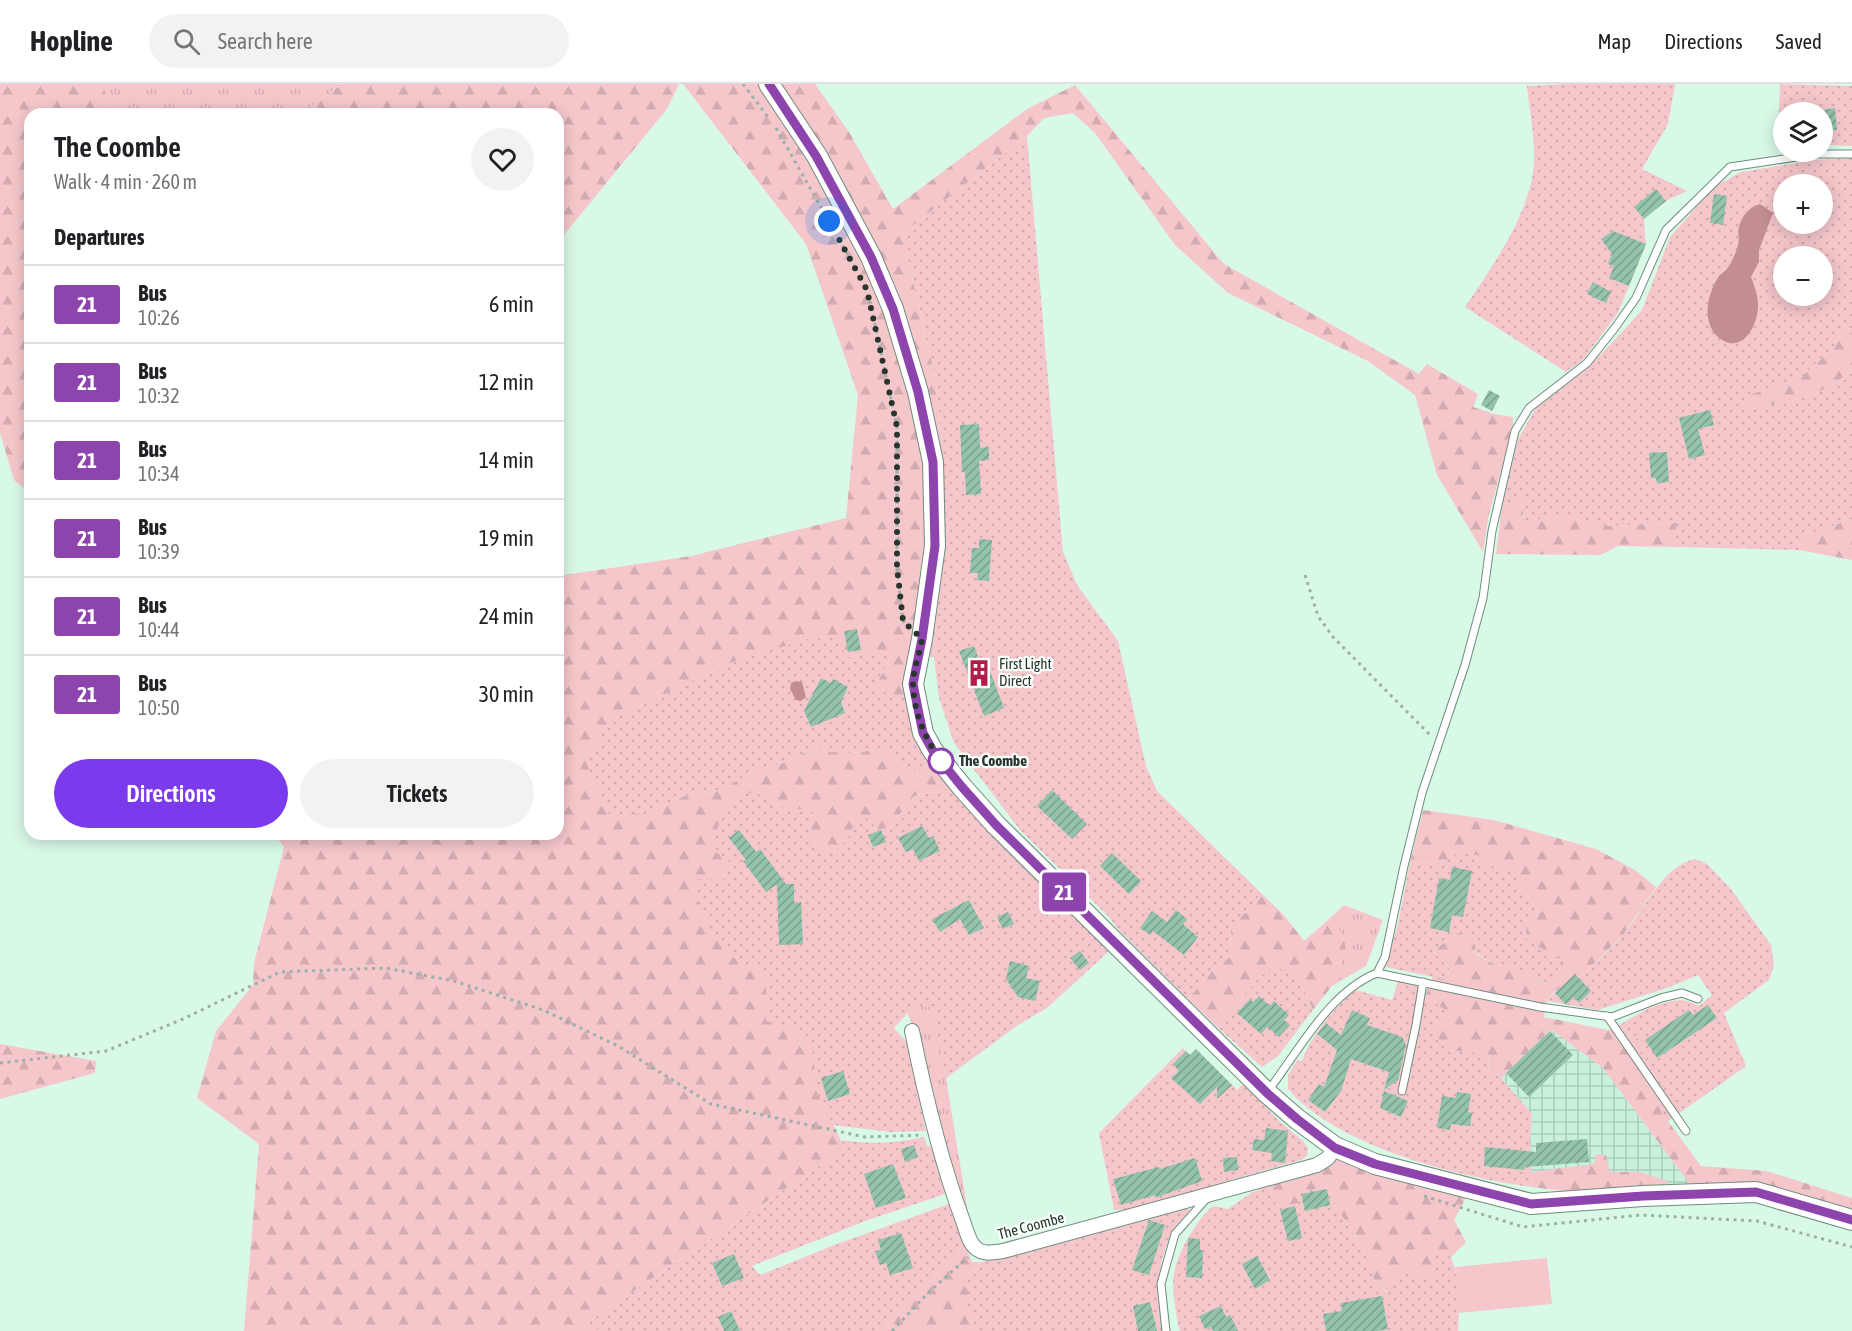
<!DOCTYPE html>
<meta charset="utf-8">
<style>
:root{--surface:#fff;--page:#f2f2f2;--text:#202124;--muted:#757577;--line:#e0e0e0;--accent:#7c3aed}
body{margin:0;font-family:"Asap Condensed",sans-serif;background:var(--page);color:var(--text);height:100vh;display:flex;flex-direction:column;font-size:22px;white-space:nowrap}
*{box-sizing:border-box;margin:0}
p{font-size:20px;color:var(--muted)}
.icon{flex:none;width:33px;height:33px;fill:none;stroke:currentColor;stroke-width:2;stroke-linecap:round;stroke-linejoin:round}
.map{position:relative;flex:1;overflow:hidden}
.sheet{position:absolute;left:24px;top:24px;width:540px;height:732px;display:flex;flex-direction:column;background:var(--surface);border-radius:18px;box-shadow:0 3px 15px #0003}
.sheet>*{flex:none}
.badge{padding:0 12px;border-radius:4px;font-size:21px;line-height:39px}
.fabs{position:absolute;left:1773px;top:18px;display:grid;gap:12px}
.fabs a{display:grid;place-items:center;width:60px;height:60px;border-radius:50%;background:var(--surface);box-shadow:0 3px 15px #0003;font-size:30px}
.you{position:absolute;width:30px;height:30px;margin:-15px;border:4px solid #fff;border-radius:50%;background:#1a73e8;box-shadow:0 0 0 9px #1a73e833}
.map>.badge{position:absolute;translate:-50% -50%;box-shadow:0 0 0 3px #fff}
h2{padding:0 30px;font-size:22px;line-height:54px}
.round{display:grid;place-items:center;flex:none;width:63px;height:63px;border-radius:32px;background:var(--page)}
.summary{display:flex;align-items:center;justify-content:space-between;height:102px;padding:0 30px}
h1{font-size:28px;font-weight:600;line-height:45px}
.primary-button{display:flex;gap:12px;margin-top:auto;padding:12px 30px}
.primary-button a{flex:1;height:69px;border-radius:36px;background:var(--accent);color:#fff;font-size:24px;font-weight:600;line-height:69px;text-align:center}
.primary-button a+a{background:var(--page);color:var(--text)}
ul{padding:0;list-style:none}
li{display:flex;align-items:center;gap:18px;height:78px;padding:0 30px;border-top:2px solid var(--line)}
li div{flex:1}
li b{display:block;font-size:22px}
li em{font-style:normal}
li .badge{min-width:66px;font-weight:700;text-align:center}
header{display:flex;align-items:center;gap:36px;box-sizing:border-box;height:84px;padding:0 30px;background:var(--surface);border-bottom:2px solid var(--line)}
header strong{font-size:28px}
nav{display:flex;gap:33px;margin-inline-start:auto;font-size:21px}
.search{width:420px;height:54px;background:var(--page);display:flex;align-items:center;gap:15px;box-sizing:border-box;padding:0 21px;border-radius:33px;color:var(--muted);font-size:22px}
.map>svg:first-child{display:block}
</style>
<header>
<strong>Hopline</strong>
<div class="search"><svg class="icon" aria-label="search" viewBox="0 0 24 24"><circle cx="10" cy="10" r="6"/><path d="M15 15l6 6"/></svg>Search here</div>
<nav><a>Map</a><a>Directions</a><a>Saved</a></nav>
</header>
<div class="map">
<svg width="1852" height="1247" viewBox="0 0 1852 1247">
<defs>
<pattern id="industrial-grid" width="8" height="8" patternUnits="userSpaceOnUse" patternTransform="scale(1.5)"><rect width="8" height="8" fill="#c8f0da"/><path d="M0 4h8M4 0v8" fill="none" stroke="#accebb"/></pattern>
<pattern id="grass-tufts" width="24" height="20" patternUnits="userSpaceOnUse" patternTransform="scale(1.5)"><rect width="24" height="20" fill="#f5c7cb"/><path d="M3 7l-1-3M5 7V3M7 7l1-3M15 17l-1-3M17 17v-4M19 17l1-3" fill="none" stroke="#d2acaf"/></pattern>
<pattern id="forest-firs" width="22" height="20" patternUnits="userSpaceOnUse" patternTransform="scale(1.5)"><rect width="22" height="20" fill="#f5c7cb"/><path d="M5 1l3.5 6h-7zM16 11l3.5 6h-7z" fill="#d2acaf"/></pattern>
<pattern id="park-dots" width="8" height="8" patternUnits="userSpaceOnUse" patternTransform="scale(1.5)"><rect width="8" height="8" fill="#f5c7cb"/><path d="M2 2h.1M6 6h.1" fill="none" stroke="#d2acaf" stroke-width="1.8" stroke-linecap="round"/></pattern>
<pattern id="building-hatch" width="6" height="6" patternUnits="userSpaceOnUse" patternTransform="scale(1.5)"><rect width="6" height="6" fill="#93c4aa"/><path d="M-1 1l2-2M0 6l6-6M5 7l2-2" fill="none" stroke="#78a08b"/></pattern>
</defs>
<rect width="100%" height="100%" fill="#d9f9e7"/>
<path fill="url(#industrial-grid)" d="M1550 947H1553L1603 984 1692 1103H1532L1530 1059 1532 1030 1501 994Z"/>
<g fill="url(#grass-tufts)">
<path d="M103 0H342L301 30H111Z"/>
<path d="M1344 821 1383 836 1366 882 1342 896 1338 888C1348 864 1350 854 1328 836Z"/>
<path d="M914 922H932L946 994 968 1129 940 1047 920 955 907 929Z"/>
</g>
<g fill="url(#forest-firs)">
<path d="M0 0H103L111 30H30V409L14 396 0 349Z"/>
<path d="M342 0H679L667 25 558 158V30H301Z"/>
<path d="M683 0H815L849 48 893 125 1027 25 1075 1 1224 180 1419 290 1427 280 1478 310 1473 323 1494 330 1513 333V344L1489 430 1483 468 1437 391 1415 311 1368 277 1228 209 1175 161 1095 49 1073 29 1044 34 1027 52 902 150 937 300 943 398 934 573 912 571 907 614H893L874 601 883 589 892 569 874 567 847 573 735 577 608 637 645 730 689 710 715 708 755 687 787 678 817 661 853 669 888 664 907 690 933 679 949 701 944 707 915 711 889 744 850 751 834 769 815 763 809 745 814 725H786L757 709 729 776 723 796H695L728 871 766 889 768 902 822 935 815 1003 845 1065 588 1238 600 1247H244L259 1060 197 1014 216 947 253 901 254 879 284 763 274 750H558V492L691 472 846 434 858 311 806 160Z"/>
<path d="M1852 244V285C1826 313 1786 318 1751 325L1743 320 1747 311 1796 297 1833 264 1843 246Z"/>
<path d="M1522 414 1524 437 1570 432 1605 442 1676 439V463L1618 462 1601 471 1496 470 1502 421Z"/>
<path d="M1852 435V476L1799 466 1805 451Z"/>
<path d="M1423 726 1494 736 1596 765 1635 786 1656 803 1623 851 1583 891 1554 908 1547 917 1544 933 1608 946 1618 942 1642 957 1640 980 1746 982 1668 1037 1701 1082 1767 1087 1852 1114V1130L1692 1103 1603 984 1553 947H1550L1501 994 1488 987 1489 970 1447 966 1432 947 1425 913 1433 892 1448 896 1449 884 1433 867 1457 849 1474 853 1476 870 1495 881 1515 883 1549 901 1527 856 1525 840 1538 827 1519 800 1504 787 1490 784 1458 770 1441 779 1410 778Z"/>
<path d="M1263 811 1284 831 1304 857 1328 836C1350 854 1348 864 1338 888L1342 896 1332 902 1313 926 1295 888 1257 896 1216 942 1188 915 1216 882 1230 873 1231 840 1244 830Z"/>
<path d="M0 960 96 977 95 989 0 1015Z"/>
<path d="M1597 1070 1606 1071 1610 1088H1639L1667 1097 1672 1104 1572 1108 1532 1103 1531 1088 1594 1080Z"/>
<path d="M1337 1073 1467 1112 1454 1136 1466 1158 1451 1173 1432 1166 1434 1191 1389 1209 1374 1196 1369 1175 1336 1123 1330 1103 1298 1108 1300 1119 1277 1123 1269 1101 1321 1083Z"/>
<path d="M966 1163 972 1178H981L968 1191V1225L975 1247H882L909 1216Z"/>
</g>
<g fill="url(#park-dots)" fill-rule="evenodd">
<path d="M1563 0H1675L1668 40 1642 85 1687 107 1666 117 1644 135 1646 160 1618 229 1583 276 1566 288 1465 223C1492 183 1534 124 1534 75 1535 51 1529 26 1527 2Z"/>
<path d="M1780 0 1852 2V62L1831 61 1823 63 1822 28H1784L1783 58 1779 35Z"/>
<path d="M1027 52 1063 468 1077 501 1118 557 1146 682 1157 707 1263 811 1244 830 1231 840 1230 873 1216 882 1188 915 1117 844 1109 833 1020 746 954 659 939 614 934 573 943 398 937 300 902 150Z"/>
<path d="M1852 74V244L1843 246 1833 264 1796 297 1747 311 1743 320 1751 325C1786 318 1826 313 1852 285V435L1805 451 1799 466 1676 463V439L1605 442 1570 432 1524 437 1522 414 1502 421 1518 355 1537 322 1583 288 1609 262 1642 226 1670 153 1714 103 1741 88 1816 76ZM1784 100H1822V140H1784ZM1784 172H1822V212H1784Z"/>
<path d="M833 554 848 573 874 567 892 569 883 589 875 601 893 614H907L933 679 907 690 888 664 853 669 829 668 817 661 787 678 755 687 715 708 689 710 645 730H609L587 681 608 637 735 577 808 555Z"/>
<path d="M949 701 1102 855 1108 868 1047 924 1018 941 946 994 932 923 914 922 894 944 908 960 926 1047 890 1048 833 1041 815 1003 814 971 801 948 766 937V890L728 871 711 847 698 819 695 795 723 796 729 776 710 765C717 743 724 726 739 709H757L786 725H814L809 745 815 763 834 769 850 751 855 738 867 734 877 745 889 744 915 711 944 707Z"/>
<path d="M1457 770 1478 771 1490 784 1520 789 1519 800 1538 827 1525 840 1527 856 1562 876 1550 901 1515 883 1495 881 1476 869 1474 853 1457 849 1433 867 1449 884 1448 896 1385 883 1398 840 1410 778 1441 779Z"/>
<path d="M1695 775 1707 780 1731 805 1771 861 1774 881 1769 896 1724 929 1746 982 1667 1037 1639 980 1642 957 1618 942C1636 931 1658 917 1680 916 1686 916 1693 919 1699 922L1712 911 1698 891 1670 903 1598 926 1547 917 1576 886 1583 891C1596 878 1611 865 1623 851 1643 828 1662 782 1695 775Z"/>
<path d="M1272 883 1295 888 1313 926 1278 972 1262 983 1216 942 1257 896Z"/>
<path d="M1398 897 1428 905 1425 913 1449 928 1432 947 1447 966 1489 970 1488 987 1501 994 1532 1030 1530 1059 1532 1103C1458 1093 1338 1063 1288 1005V991L1297 976 1302 977C1311 951 1335 923 1356 906L1392 916Z"/>
<path d="M1183 964 1190 971 1196 965 1237 1006 1244 999 1278 1036 1304 1058 1308 1064 1307 1072 1301 1076 1131 1125 1114 1126 1099 1049Z"/>
<path d="M924 1053 927 1062 936 1064 948 1107 942 1111 868 1136 752 1182 760 1191 837 1160 949 1120 954 1127 966 1163 909 1216 882 1247H600L588 1238 845 1065 841 1056C870 1060 895 1060 924 1053Z"/>
<path d="M1269 1101 1277 1123 1299 1119 1298 1108 1330 1103 1336 1123 1369 1175 1374 1196 1388 1209 1410 1183 1422 1195 1433 1191 1432 1166 1451 1173C1460 1196 1460 1223 1458 1247H1180L1178 1241C1176 1227 1173 1213 1173 1199 1173 1175 1195 1137 1213 1122L1228 1125 1251 1109Z"/>
<path d="M1182 1122 1190 1126 1173 1145 1162 1175 1157 1207 1163 1247H975L968 1225V1191L981 1178Z"/>
</g>
<path fill="#f5c7cb" d="M1547 1174 1552 1220 1459 1229 1455 1183Z"/>
<g fill="#c28e94">
<path d="M1760 120 1773 129 1759 166V178L1751 193C1754 201 1758 211 1758 220 1759 241 1741 274 1717 252 1701 237 1708 208 1719 192 1720 191 1725 187 1726 186 1731 180 1736 169 1738 161 1740 155 1737 149 1739 143 1741 133 1750 122 1760 120Z"/>
<path d="M796 597 802 598 806 613 801 617 796 616 790 605 791 599Z"/>
</g>
<g fill="url(#building-hatch)">
<path d="M1835 24 1837 46 1822 47V26Z"/>
<path d="M1656 105 1666 117 1644 135 1634 123Z"/>
<path d="M1714 110 1727 112 1723 141 1710 139Z"/>
<path d="M1613 147 1646 160 1629 202 1609 194 1614 182 1608 180 1612 170 1601 155Z"/>
<path d="M1593 198 1611 208 1606 219 1587 210Z"/>
<path d="M1489 306 1500 312 1492 327 1481 321Z"/>
<path d="M1710 326 1714 341 1698 345 1705 371 1689 375 1679 334Z"/>
<path d="M979 340 980 364 989 363V376L979 377 981 410 966 411 965 388H962L960 341Z"/>
<path d="M1667 368 1669 398 1657 399 1656 394H1651L1649 369Z"/>
<path d="M979 455 992 456 989 497 977 496 978 489H970L972 464H979Z"/>
<path d="M857 545 861 566 848 568 844 547Z"/>
<path d="M974 562 981 581 987 579 1004 624 984 632 959 567Z"/>
<path d="M821 594 831 599 833 595 848 603 841 618 845 629 811 643 804 627Z"/>
<path d="M1052 706 1087 740 1072 755 1037 722Z"/>
<path d="M922 742 929 754 933 752 940 767 919 777 913 765 906 768 898 754Z"/>
<path d="M739 746 756 768 760 765 786 800H794V819L801 818 803 860 779 861 777 800 766 808 743 777 746 776 729 754Z"/>
<path d="M881 746 886 758 873 763 868 751Z"/>
<path d="M1112 769 1141 797 1129 810 1100 782Z"/>
<path d="M1452 783 1472 787 1463 833 1452 831 1449 848 1430 844 1439 794 1450 796Z"/>
<path d="M969 816 984 844 969 851 960 835 940 848 932 835Z"/>
<path d="M1176 826 1187 835 1183 840 1198 853 1184 871 1153 847 1150 851 1140 844 1152 827 1167 838Z"/>
<path d="M1008 828 1014 840 1003 845 997 833Z"/>
<path d="M1080 867 1089 879 1080 886 1070 874Z"/>
<path d="M1010 877 1029 882 1026 894 1040 897 1035 917 1018 913 1006 895Z"/>
<path d="M1575 890 1591 907 1579 919 1574 913 1566 921 1555 909Z"/>
<path d="M1259 912 1270 922 1274 917 1289 931 1284 936 1290 941 1279 953 1267 943 1261 950 1237 929 1250 915 1253 918Z"/>
<path d="M1708 921 1717 934 1657 974 1645 956 1689 926 1693 931Z"/>
<path d="M1352 926 1370 934 1367 941 1402 953 1406 961 1398 996 1384 1006 1389 988 1351 975 1341 1007 1325 1028 1308 1016 1319 1000 1324 1003 1337 966 1317 950 1326 939 1341 951Z"/>
<path d="M1550 947 1573 971 1529 1013 1506 989Z"/>
<path d="M1196 965 1232 1001 1217 1015V1003L1200 1020 1171 994 1179 987 1173 980 1186 967 1190 971Z"/>
<path d="M843 987 850 1010 828 1017 821 994Z"/>
<path d="M1384 1007 1408 1017 1401 1033 1380 1024Z"/>
<path d="M1457 1008 1471 1010 1468 1028 1472 1029 1470 1042 1451 1040 1450 1046 1437 1044 1442 1012 1456 1014Z"/>
<path d="M1266 1044 1288 1047 1285 1079 1271 1077 1272 1069 1252 1066 1254 1055 1264 1056Z"/>
<path d="M1587 1055 1589 1078 1525 1083 1524 1086 1484 1082 1485 1063 1536 1068V1059Z"/>
<path d="M914 1061 918 1073 905 1078 901 1065Z"/>
<path d="M1237 1073 1238 1086 1224 1088 1223 1074Z"/>
<path d="M1195 1074 1202 1097 1155 1114 1156 1111 1121 1121 1113 1095 1159 1083 1160 1085Z"/>
<path d="M893 1080 906 1114 876 1124 864 1090Z"/>
<path d="M1327 1105 1330 1121 1305 1127 1301 1110Z"/>
<path d="M1295 1122 1302 1154 1288 1157 1280 1126Z"/>
<path d="M1149 1136 1165 1141 1149 1191 1132 1186Z"/>
<path d="M901 1149 913 1184 890 1191 886 1179 880 1181 875 1167 881 1166 878 1156Z"/>
<path d="M1188 1154 1200 1155V1166H1203L1202 1194 1186 1193Z"/>
<path d="M734 1170 744 1194 722 1202 712 1179Z"/>
<path d="M1257 1172 1270 1196 1255 1205 1242 1180Z"/>
<path d="M1382 1212 1388 1245 1377 1247H1326L1323 1230 1342 1227 1341 1219Z"/>
<path d="M1150 1218 1157 1247H1138L1133 1222Z"/>
<path d="M1221 1222 1226 1233 1230 1231 1238 1247H1213L1211 1243 1205 1245 1199 1232Z"/>
<path d="M731 1227 740 1247H724L718 1233Z"/>
</g>
<g fill="none" stroke-linecap="round" stroke-linejoin="round">
<defs>
<g id="service">
<path d="M1377 889 1385 873 1404 782 1422 709 1465 581 1483 514 1492 447 1515 347 1529 324 1587 279 1614 245 1636 214 1666 146 1730 83 1817 70H1852"/>
<path d="M1607 932 1686 1047"/>
<path d="M1268 1007C1298 968 1329 908 1377 889L1540 923 1612 933 1661 914 1682 909 1698 915"/>
<path d="M1402 1007 1416 941 1423 898"/>
<path d="M1166 1247 1161 1200 1175 1150 1207 1114"/>
</g>
<path id="minor" d="M912 947C925 1011 940 1075 963 1137 966 1145 969 1160 977 1165 984 1171 995 1168 1003 1167L1317 1081 1328 1074 1335 1063"/>
<path id="secondary" d="M769 0 817 72 871 173 893 225 918 308 933 378 935 462 922 555 913 600 918 625 923 649 933 667 962 703 996 741 1267 1009 1297 1035 1335 1063 1375 1080 1531 1120 1643 1112 1756 1108 1852 1136"/>
</defs>
<use href="#service" stroke="#6f8c7c" stroke-width="9"/>
<use href="#minor" stroke="#6f8c7c" stroke-width="16"/>
<use href="#secondary" stroke="#6f8c7c" stroke-width="22"/>
<g stroke="#99b2a3" stroke-width="3" stroke-dasharray="3 4.5" stroke-linecap="butt">
<path d="M743 0 770 36"/>
<path d="M776 44 857 187"/>
<path d="M870 217 897 343V484L903 537 908 541"/>
<path d="M1305 491 1318 532 1333 553 1430 651"/>
<path d="M0 979 106 967 183 935 280 888 386 884 454 897 543 926 618 962 711 1020 865 1053 922 1051"/>
<path d="M1424 1112 1523 1143 1640 1131 1757 1137 1852 1163"/>
<path d="M892 1247 929 1208 968 1173"/>
</g>
<use href="#service" stroke="#fff" stroke-width="7"/>
<use href="#minor" stroke="#fff" stroke-width="14"/>
<use href="#secondary" stroke="#fff" stroke-width="20"/>
</g>
<g fill="none" stroke-linecap="round" stroke-linejoin="round">
<defs>
<path id="line" d="M769 0 816 72 871 173 893 225 918 308 933 378 935 462 922 555 913 600 918 625 923 649 933 667 962 703 996 741 1267 1009 1297 1035 1335 1064 1375 1080 1531 1120 1643 1112 1756 1108 1852 1136"/>
</defs>
<use href="#line" stroke="#fff" stroke-width="14"/>
<use href="#line" stroke="#8e44ad" stroke-width="9"/>
<path stroke="#28342d" stroke-width="6" stroke-dasharray="0 10.8" d="M829 137 867 206 897 343V483L903 537 922 555C920 569 913 586 913 600 914 633 928 661 947 685L941 677"/>
</g>
<defs>
<symbol id="building-bare" viewBox="-9 -9 18 18"><path d="M-4-6H4V6H1V3H-1V6H-4ZM-2.5-4.3h1.7v1.8h-1.7ZM.8-4.3h1.7v1.8H.8ZM-2.5-1h1.7V.8h-1.7ZM.8-1h1.7V.8H.8Z" fill="#b01e47" stroke="#f9fffb" stroke-width="2.5" paint-order="stroke"/></symbol>
</defs>
<g fill-rule="evenodd">
<use href="#building-bare" x="960" y="570" width="38" height="38"/>
</g>
<circle fill="#fff" stroke="#8e44ad" stroke-width="3" cx="941" cy="677" r="12"/>
<g text-anchor="middle" stroke-width="4.5" stroke-linejoin="round" paint-order="stroke">
<g font-size="15" fill="#28342d" stroke="#f9fffb" text-anchor="start">
<text x="999" y="585">First Light<tspan x="999" dy="17">Direct</tspan></text>
</g>
<g font-size="15" font-weight="bold" fill="#28342d" stroke="#f9fffb" text-anchor="start">
<text x="959" y="682">The Coombe</text>
</g>
<g font-size="15" fill="#28342d" stroke="#f9fffb">
<text transform="translate(1031 1142) rotate(-15)" y="5">The Coombe</text>
</g>
</g>
</svg>
<div class="fabs">
<a><svg class="icon" aria-label="layers" viewBox="0 0 24 24"><path d="M12 4l9 5-9 5-9-5zM3 14l9 5 9-5"/></svg></a>
<a>+</a>
<a>−</a>
</div>
<div class="you" style="left:829px;top:137px"></div>
<b class="badge" style="left:1064px;top:808px;background:#8e44ad;color:#fff">21</b>
<section class="sheet">
<div class="summary"><div><h1>The Coombe</h1><p>Walk · 4 min · 260 m</p></div><a class="round"><svg class="icon" aria-label="heart" viewBox="0 0 24 24"><path d="M12 20l-8-8c-3-5 5-10 8-4 3-6 11-1 8 4z"/></svg></a></div>
<h2>Departures</h2>
<ul>
<li><span class="badge" style="background:#8e44ad;color:#fff">21</span><div><b>Bus</b><p>10:26</p></div><em>6 min</em></li>
<li><span class="badge" style="background:#8e44ad;color:#fff">21</span><div><b>Bus</b><p>10:32</p></div><em>12 min</em></li>
<li><span class="badge" style="background:#8e44ad;color:#fff">21</span><div><b>Bus</b><p>10:34</p></div><em>14 min</em></li>
<li><span class="badge" style="background:#8e44ad;color:#fff">21</span><div><b>Bus</b><p>10:39</p></div><em>19 min</em></li>
<li><span class="badge" style="background:#8e44ad;color:#fff">21</span><div><b>Bus</b><p>10:44</p></div><em>24 min</em></li>
<li><span class="badge" style="background:#8e44ad;color:#fff">21</span><div><b>Bus</b><p>10:50</p></div><em>30 min</em></li>
</ul>
<div class="primary-button"><a>Directions</a><a>Tickets</a></div>
</section>
</div>
